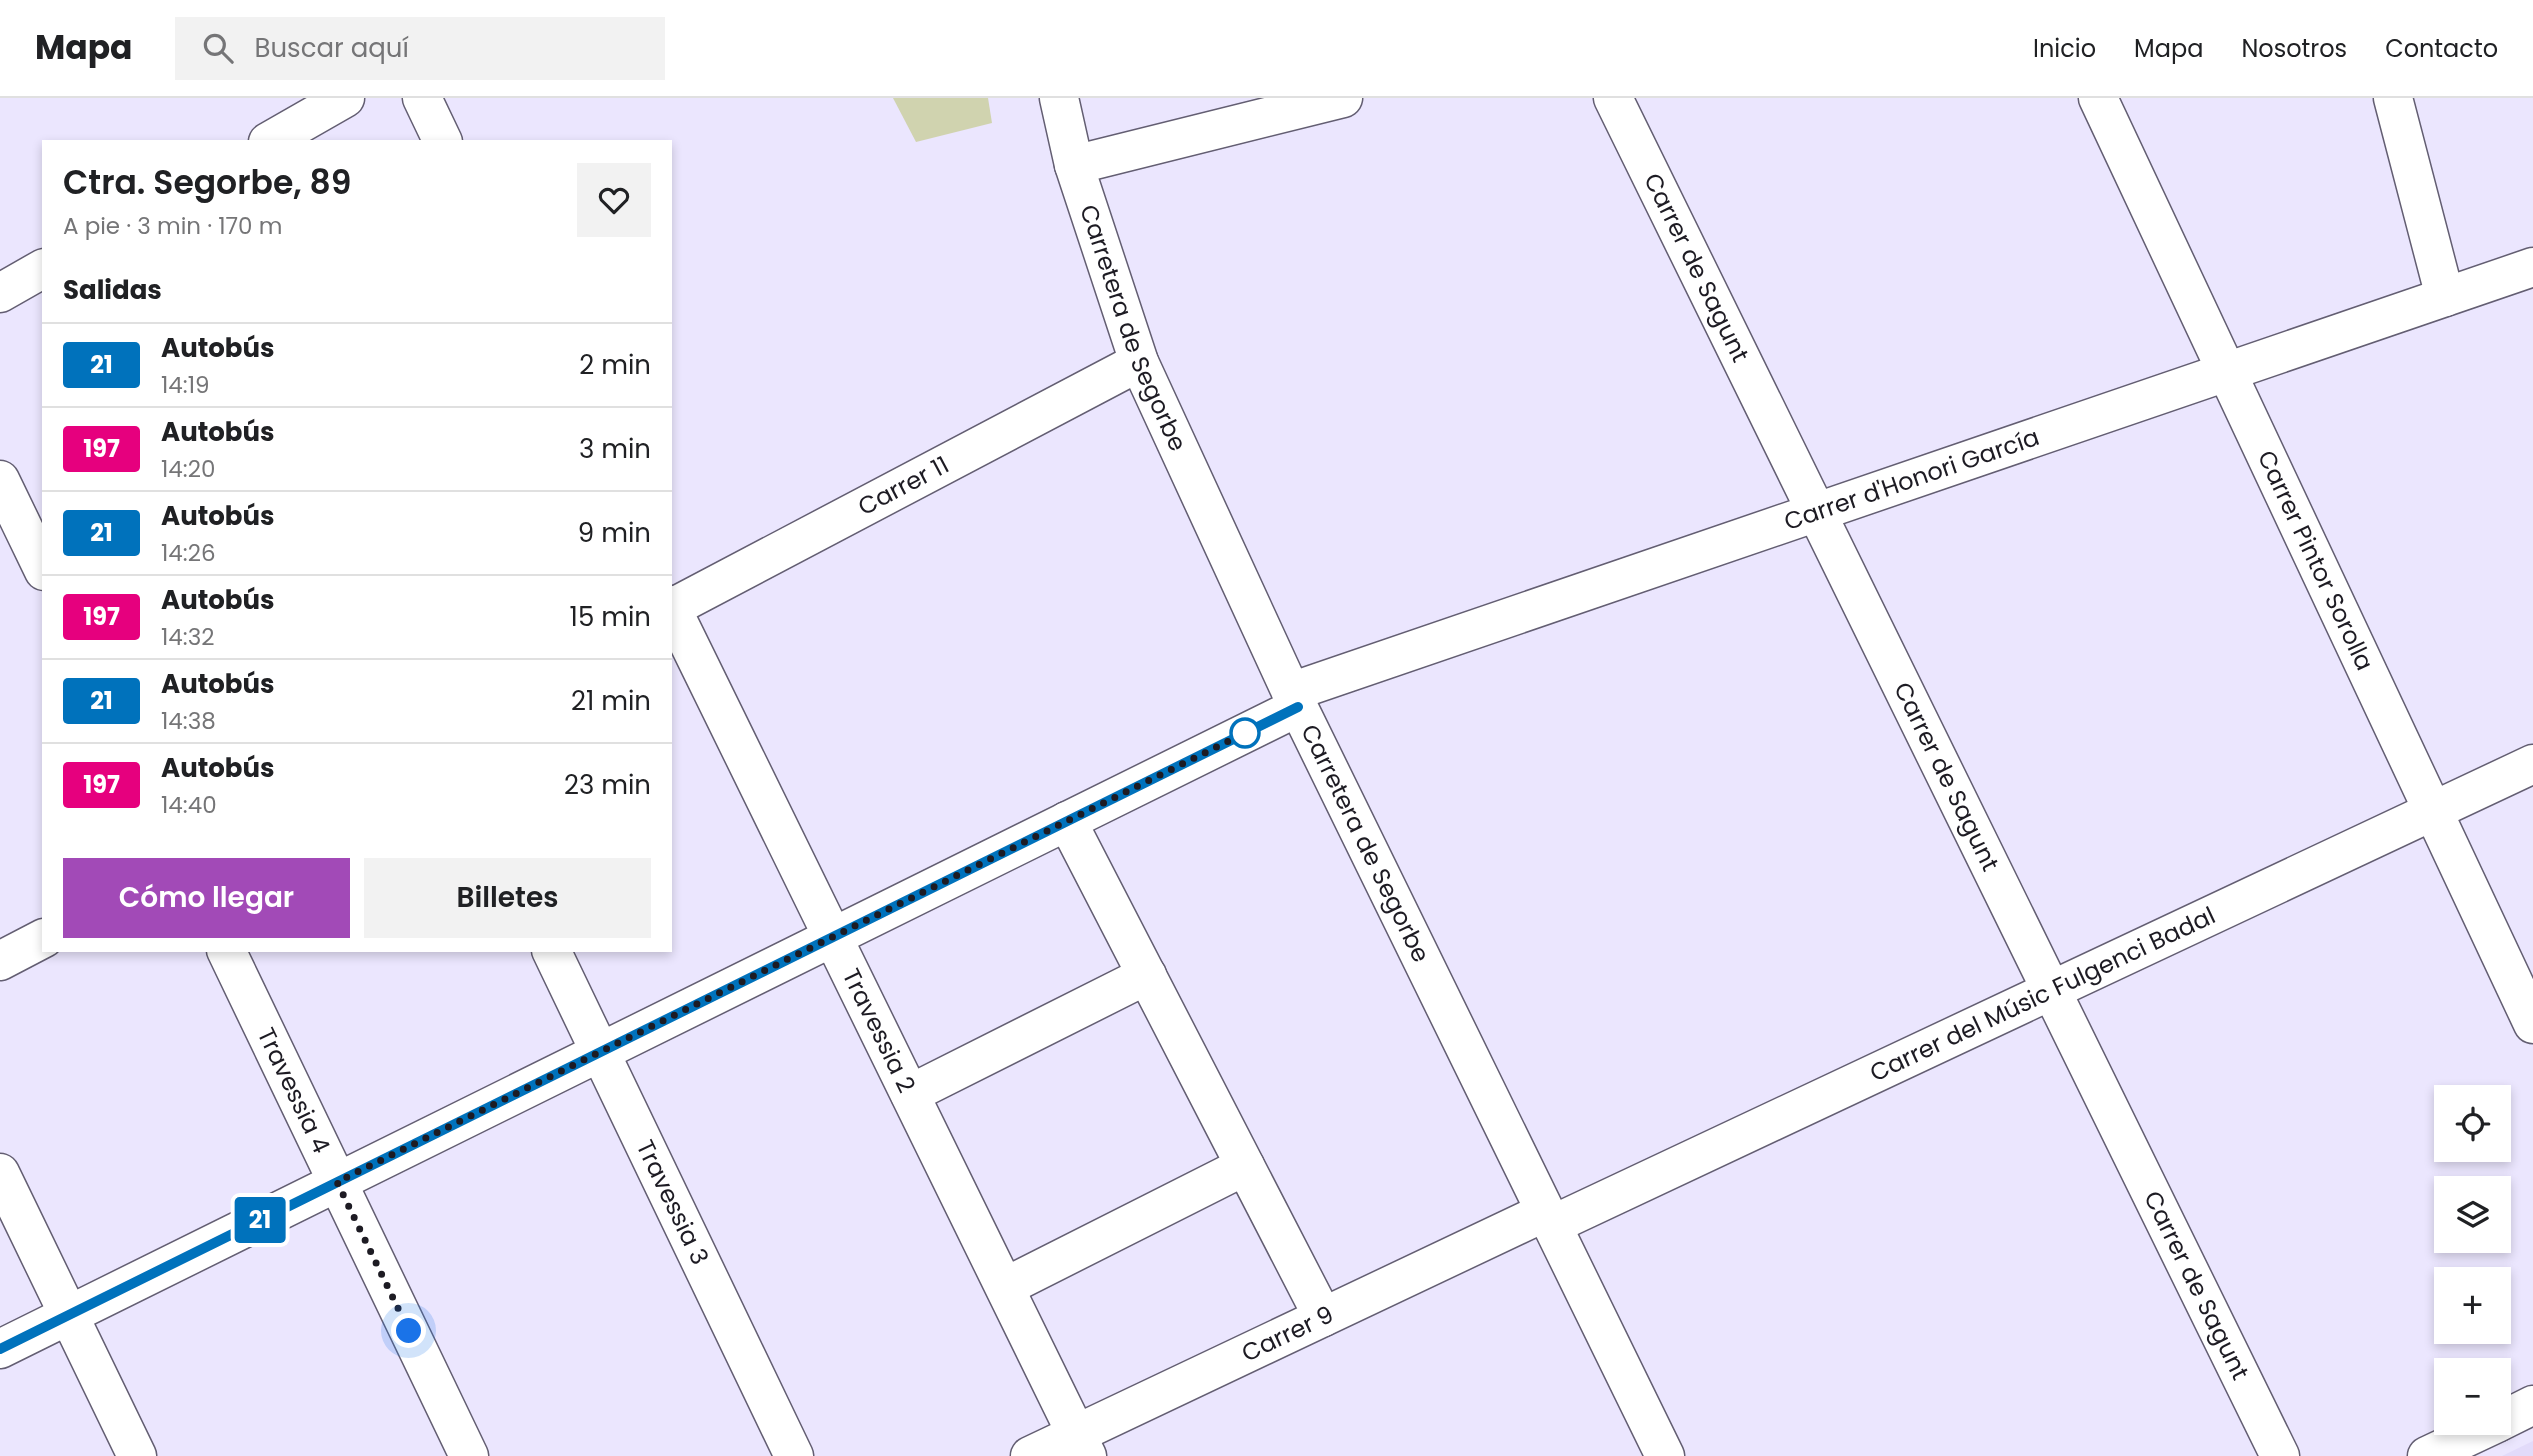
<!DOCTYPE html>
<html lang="es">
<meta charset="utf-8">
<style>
:root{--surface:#fff;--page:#f2f2f2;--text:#202124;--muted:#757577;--line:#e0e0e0;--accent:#a24ab7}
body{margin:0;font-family:Poppins,sans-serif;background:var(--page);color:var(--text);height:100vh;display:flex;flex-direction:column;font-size:26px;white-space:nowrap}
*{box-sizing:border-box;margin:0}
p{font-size:23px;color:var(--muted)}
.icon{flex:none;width:38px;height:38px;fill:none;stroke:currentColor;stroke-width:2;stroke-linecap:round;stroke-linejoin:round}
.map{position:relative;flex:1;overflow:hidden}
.side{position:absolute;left:42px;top:42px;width:630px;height:812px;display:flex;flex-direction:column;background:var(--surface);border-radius:0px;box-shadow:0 4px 10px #0003}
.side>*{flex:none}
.badge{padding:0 14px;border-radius:5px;font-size:24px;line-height:46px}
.tools{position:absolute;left:2434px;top:987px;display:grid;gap:14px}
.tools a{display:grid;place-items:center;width:77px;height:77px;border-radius:0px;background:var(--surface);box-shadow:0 4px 10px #0003;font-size:35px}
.you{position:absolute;width:35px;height:35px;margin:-18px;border:5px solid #fff;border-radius:50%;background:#1a73e8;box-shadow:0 0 0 10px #1a73e833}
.map>.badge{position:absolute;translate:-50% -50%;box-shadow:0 0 0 4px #fff}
h2{padding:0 21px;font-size:26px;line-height:63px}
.round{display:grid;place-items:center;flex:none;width:74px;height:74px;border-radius:0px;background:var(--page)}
.headline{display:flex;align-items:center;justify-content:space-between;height:119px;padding:0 21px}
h1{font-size:33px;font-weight:600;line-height:52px}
.action{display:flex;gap:14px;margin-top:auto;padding:14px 21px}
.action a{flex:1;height:80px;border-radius:0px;background:var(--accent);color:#fff;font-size:28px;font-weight:600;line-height:80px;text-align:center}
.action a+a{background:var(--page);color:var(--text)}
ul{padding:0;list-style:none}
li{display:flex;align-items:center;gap:21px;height:84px;padding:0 21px;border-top:2px solid var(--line)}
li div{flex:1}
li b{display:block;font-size:26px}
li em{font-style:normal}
li .badge{min-width:77px;font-weight:700;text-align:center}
header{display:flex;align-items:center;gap:42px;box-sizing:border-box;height:98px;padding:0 35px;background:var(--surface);border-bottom:2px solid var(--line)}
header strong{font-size:33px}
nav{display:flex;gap:38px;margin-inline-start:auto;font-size:24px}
.search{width:490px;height:63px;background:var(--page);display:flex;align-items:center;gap:18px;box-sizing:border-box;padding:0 24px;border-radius:0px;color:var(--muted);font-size:26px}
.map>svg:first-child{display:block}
</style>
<header>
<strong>Mapa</strong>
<div class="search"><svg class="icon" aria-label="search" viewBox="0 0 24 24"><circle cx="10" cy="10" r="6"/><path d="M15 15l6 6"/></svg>Buscar aquí</div>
<nav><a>Inicio</a><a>Mapa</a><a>Nosotros</a><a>Contacto</a></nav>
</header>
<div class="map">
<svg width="2533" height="1358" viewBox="0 0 2533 1358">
<rect width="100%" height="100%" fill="#ebe6fe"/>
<path fill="#e2dbfa" d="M2533 1343V1358H2502Z"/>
<path fill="#d0d3af" d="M893 0H988L992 25 916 44Z"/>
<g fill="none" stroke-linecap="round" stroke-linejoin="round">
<defs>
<g id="pedestrian">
<path d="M1067 723 1323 1219"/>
<path d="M910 996 1147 877"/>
<path d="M1005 1189 1245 1068"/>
</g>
<g id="minor">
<path d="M422 0 443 44"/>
<path id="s1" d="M1613 0 2280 1358"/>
<path id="s2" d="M2098 0 2533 926"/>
<path d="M2393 0 2445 199"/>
<path d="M268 44 345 0"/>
<path d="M1074 67 1343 0"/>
<path d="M0 195 44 170"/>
<path d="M0 382 44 473"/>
<path id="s3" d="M670 507 1087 1358"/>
<path id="s4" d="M670 511 1139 264"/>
<path id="s5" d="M1291 594 2533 169"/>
<path id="s6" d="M226 852 469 1358"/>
<path id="s7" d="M551 852 794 1358"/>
<path d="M0 863 44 840"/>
<path d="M0 1075 137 1358"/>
<path id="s8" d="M1552 1127 2533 666"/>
<path d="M0 1251 1298 609"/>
<path id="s9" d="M1030 1358 1545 1114"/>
</g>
<g id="tertiary">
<path id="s10" d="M1059 0 1074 67 1139 264 1291 594 1665 1358"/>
<path d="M2499 1324 2533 1307"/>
<path d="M2427 1358 2497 1325"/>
</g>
</defs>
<use href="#pedestrian" stroke="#635e72" stroke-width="41"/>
<use href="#minor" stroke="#635e72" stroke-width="41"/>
<use href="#tertiary" stroke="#635e72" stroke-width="41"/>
<use href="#pedestrian" stroke="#fff" stroke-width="38"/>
<use href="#minor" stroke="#fff" stroke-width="38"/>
<use href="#tertiary" stroke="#fff" stroke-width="38"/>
</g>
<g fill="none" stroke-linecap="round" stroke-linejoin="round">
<defs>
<path id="line" d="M0 1251 1298 609"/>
</defs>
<use href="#line" stroke="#fff" stroke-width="16"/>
<use href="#line" stroke="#0072bc" stroke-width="10"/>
<path stroke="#1d1b23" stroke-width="7" stroke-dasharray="0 12.6" d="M409 1233 337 1084 1245 635"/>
</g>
<circle fill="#fff" stroke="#0072bc" stroke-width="3.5" cx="1245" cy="635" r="14"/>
<g text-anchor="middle" stroke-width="6" stroke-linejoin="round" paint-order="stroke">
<g font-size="24" fill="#1d1b23" stroke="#f7f5ff">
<text dy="8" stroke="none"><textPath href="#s1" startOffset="189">Carrer de Sagunt</textPath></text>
<text dy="8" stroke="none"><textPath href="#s10" startOffset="242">Carretera de Segorbe</textPath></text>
<text dy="8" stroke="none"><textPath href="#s5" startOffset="656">Carrer d'Honori García</textPath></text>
<text dy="8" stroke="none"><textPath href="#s4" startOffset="264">Carrer 11</textPath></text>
<text dy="8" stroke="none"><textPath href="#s2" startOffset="511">Carrer Pintor Sorolla</textPath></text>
<text dy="8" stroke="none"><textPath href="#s1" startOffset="756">Carrer de Sagunt</textPath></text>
<text dy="8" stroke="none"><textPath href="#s10" startOffset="808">Carretera de Segorbe</textPath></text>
<text dy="8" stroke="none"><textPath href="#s8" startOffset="542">Carrer del Músic Fulgenci Badal</textPath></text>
<text dy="8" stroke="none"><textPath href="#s3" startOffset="474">Travessia 2</textPath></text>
<text dy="8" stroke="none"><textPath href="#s6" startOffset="156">Travessia 4</textPath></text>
<text dy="8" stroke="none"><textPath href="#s7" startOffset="280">Travessia 3</textPath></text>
<text dy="8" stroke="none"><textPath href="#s1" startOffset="1323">Carrer de Sagunt</textPath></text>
<text dy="8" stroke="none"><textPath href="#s9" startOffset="285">Carrer 9</textPath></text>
</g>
</g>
</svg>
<div class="tools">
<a><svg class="icon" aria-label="locate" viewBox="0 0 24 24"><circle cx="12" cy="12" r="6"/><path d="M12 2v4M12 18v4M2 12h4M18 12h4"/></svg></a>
<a><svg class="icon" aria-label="layers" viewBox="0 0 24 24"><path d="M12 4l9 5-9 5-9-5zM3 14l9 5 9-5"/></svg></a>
<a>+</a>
<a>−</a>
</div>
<div class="you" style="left:409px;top:1233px"></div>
<b class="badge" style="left:260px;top:1122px;background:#0072bc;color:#fff">21</b>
<section class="side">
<div class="headline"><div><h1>Ctra. Segorbe, 89</h1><p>A pie · 3 min · 170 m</p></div><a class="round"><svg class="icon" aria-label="heart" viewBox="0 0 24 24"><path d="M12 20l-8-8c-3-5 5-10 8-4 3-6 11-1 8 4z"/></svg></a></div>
<h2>Salidas</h2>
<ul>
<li><span class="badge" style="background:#0072bc;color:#fff">21</span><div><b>Autobús</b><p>14:19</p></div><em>2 min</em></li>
<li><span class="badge" style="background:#e6007e;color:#fff">197</span><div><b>Autobús</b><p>14:20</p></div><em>3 min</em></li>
<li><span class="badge" style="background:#0072bc;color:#fff">21</span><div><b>Autobús</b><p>14:26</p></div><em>9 min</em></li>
<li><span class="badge" style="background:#e6007e;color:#fff">197</span><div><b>Autobús</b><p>14:32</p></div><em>15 min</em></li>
<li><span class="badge" style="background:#0072bc;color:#fff">21</span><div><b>Autobús</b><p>14:38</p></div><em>21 min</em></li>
<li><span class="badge" style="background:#e6007e;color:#fff">197</span><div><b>Autobús</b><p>14:40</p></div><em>23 min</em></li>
</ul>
<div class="action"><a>Cómo llegar</a><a>Billetes</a></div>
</section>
</div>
